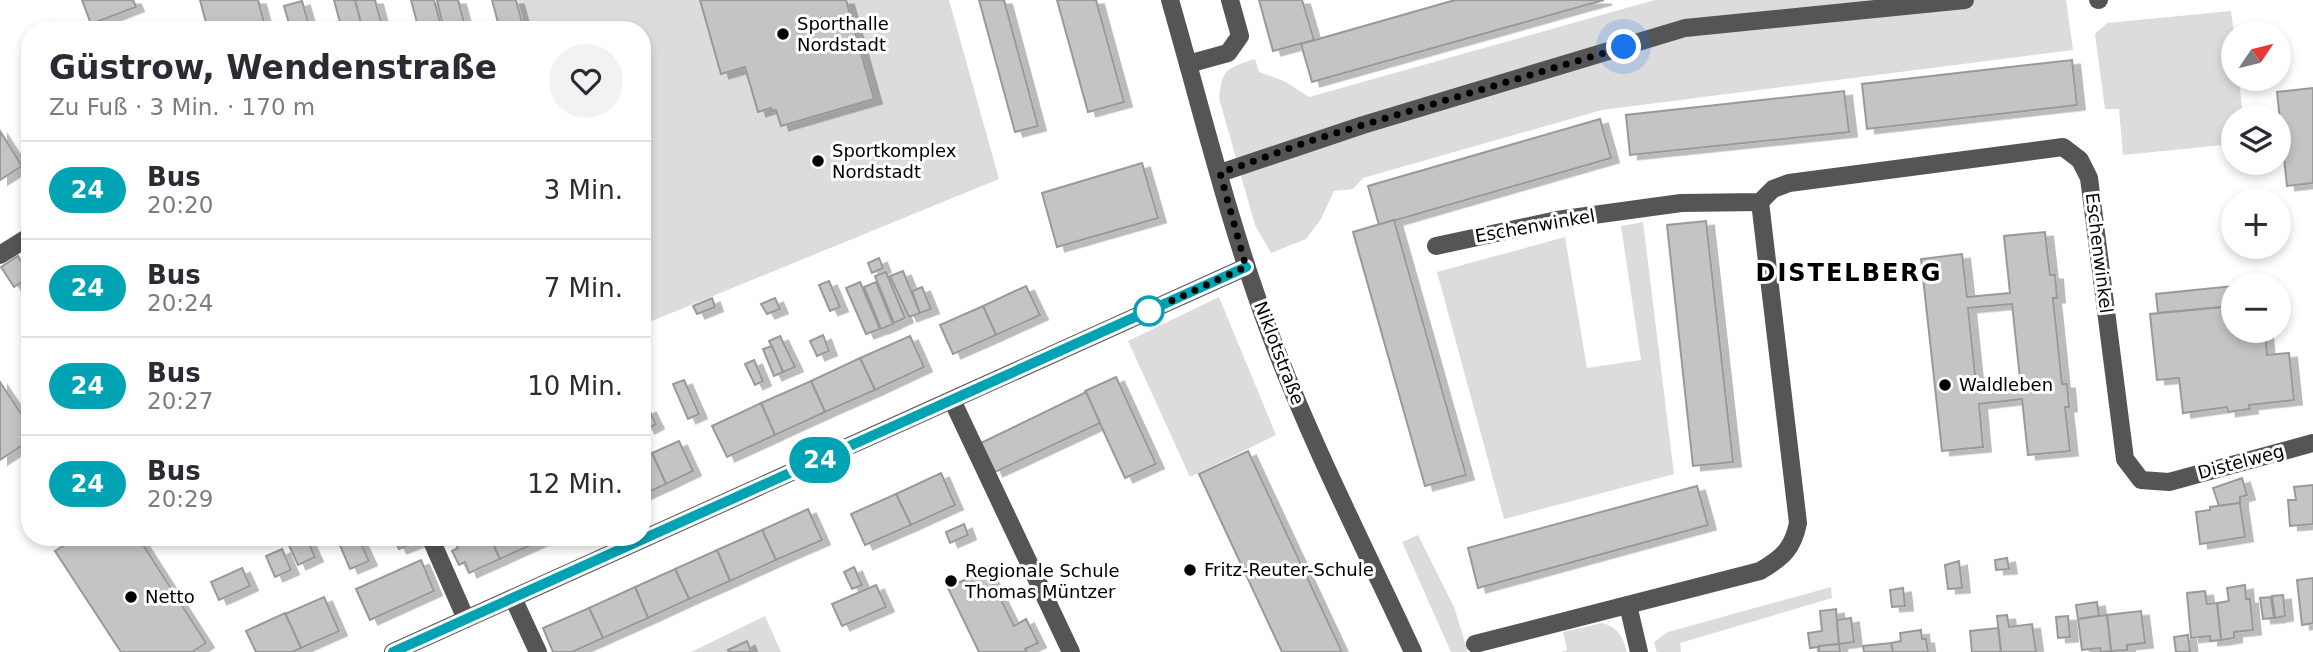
<!DOCTYPE html>
<html lang="de">
<meta charset="utf-8">
<style>
:root{--surface:#fff;--page:#f2f2f3;--text:#2b2b33;--muted:#7c7c81;--line:#e1e1e2}
body{margin:0;font-family:"DejaVu Sans",sans-serif;background:var(--page);color:var(--text);height:100vh;display:flex;flex-direction:column;font-size:26px;white-space:nowrap}
*{box-sizing:border-box;margin:0}
p{font-size:23px;color:var(--muted)}
.icon{flex:none;width:38px;height:38px;fill:none;stroke:currentColor;stroke-width:2;stroke-linecap:round;stroke-linejoin:round}
.map{position:relative;flex:1;overflow:hidden}
.side{position:absolute;left:21px;top:21px;width:630px;height:525px;display:flex;flex-direction:column;background:var(--surface);border-radius:28px;box-shadow:0 4px 10px #0003}
.side>*{flex:none}
.badge{padding:0 14px;border-radius:23px;font-size:24px;line-height:46px}
.needle{width:46px;rotate:55deg}
.controls{position:absolute;left:2221px;top:21px;display:grid;gap:14px}
.controls a{display:grid;place-items:center;width:70px;height:70px;border-radius:50%;background:var(--surface);box-shadow:0 4px 10px #0003;font-size:35px}
.you{position:absolute;width:35px;height:35px;margin:-18px;border:5px solid #fff;border-radius:50%;background:#1a73e8;box-shadow:0 0 0 10px #1a73e833}
.map>.badge{position:absolute;translate:-50% -50%;box-shadow:0 0 0 4px #fff}
.round{display:grid;place-items:center;flex:none;width:74px;height:74px;border-radius:37px;background:var(--page)}
.overview{display:flex;align-items:center;justify-content:space-between;height:119px;padding:0 28px}
h1{font-size:33px;font-weight:700;line-height:52px}
ul{padding:0;list-style:none}
li{display:flex;align-items:center;gap:21px;height:98px;padding:0 28px;border-top:2px solid var(--line)}
li div{flex:1}
li b{display:block;font-size:26px}
li em{font-style:normal}
li .badge{min-width:77px;font-weight:700;text-align:center}
.map>svg:first-child{display:block}
</style>
<div class="map">
<svg width="2313" height="652" viewBox="0 0 2313 652">
<defs>
<filter id="shadow"><feDropShadow dx="8" dy="4.5" stdDeviation="0" flood-color="#0004"/></filter>
</defs>
<rect width="100%" height="100%" fill="#fff"/>
<g fill="#dcdcdc">
<path d="M518 0H949L999 179 642 325V30H526Z"/>
<path d="M1655 0H2066L2073 50 1602 110 1363 178 1353 189 1334 191 1321 219 1306 239 1271 253 1255 225 1219 98C1222 68 1228 68 1255 59L1259 72 1286 82 1309 97Z"/>
<path d="M2231 11 2234 33 2233 79H2239L2243 117H2233V144L2123 155 2119 109H2105L2095 34 2107 23Z"/>
<path d="M1643 222 1674 474 1504 519 1437 272 1565 237 1587 368 1641 360 1621 226Z"/>
<path d="M1219 297 1276 435 1190 477 1128 341Z"/>
<path d="M1418 535 1454 607 1468 652H1451L1402 542Z"/>
<path d="M1831 587 1832 598 1680 643 1681 652H1657L1654 642 1668 632Z"/>
<path d="M765 616 781 652H691Z"/>
<path d="M1602 623C1618 627 1623 637 1627 652H1561L1567 650 1563 632Z"/>
</g>
<g fill="#c4c4c4" stroke="#999" stroke-width="2" fill-rule="evenodd" filter="url(#shadow)">
<path d="M82 0H133L136 7 91 24Z"/>
<path d="M200 0H258L266 30H208Z"/>
<path d="M334 0H355L363 30H342Z"/>
<path d="M355 0H375L383 30H363Z"/>
<path d="M411 0H434L442 30H419Z"/>
<path d="M437 0H458L466 30H444Z"/>
<path d="M492 0H516L524 30H500Z"/>
<path d="M700 0H846L874 99 781 126 776 110 772 111 771 108 758 112 745 67 721 74Z"/>
<path d="M979 0H1004L1038 126 1015 132Z"/>
<path d="M1057 0H1096L1124 102 1088 112Z"/>
<path d="M1259 0H1302L1314 40 1273 51Z"/>
<path d="M1455 0H1604L1312 82 1301 44Z"/>
<path d="M302 1 308 22 290 27 284 6Z"/>
<path d="M2072 60 2077 105 1867 129 1862 84Z"/>
<path d="M2313 88V183L2287 186 2277 92Z"/>
<path d="M1844 91 1849 132 1630 155 1626 115Z"/>
<path d="M1600 119 1611 158 1379 225 1368 186Z"/>
<path d="M0 131 22 166 0 180Z"/>
<path d="M1142 163 1158 218 1057 247 1042 193Z"/>
<path d="M1394 220 1466 475 1425 486 1353 232Z"/>
<path d="M1706 221 1733 462 1693 466 1667 225Z"/>
<path d="M2045 232 2050 275H2055L2057 298H2053L2062 384H2067L2069 407H2065L2070 451 2028 455 2022 399 1979 404 1983 447 1942 451 1921 259 1962 254 1967 297 2010 293 2004 236ZM2012 304 2021 388 1977 393 1968 308Z"/>
<path d="M18 256 30 277 14 287 1 267Z"/>
<path d="M879 258 883 268 872 273 868 263Z"/>
<path d="M903 271 920 313 909 317 890 276Z"/>
<path d="M886 272 905 318 894 323 875 276Z"/>
<path d="M829 281 840 307 830 311 819 285Z"/>
<path d="M860 282 880 329 866 334 846 288Z"/>
<path d="M876 282 893 324 881 329 864 287Z"/>
<path d="M1026 286 1040 315 996 335 983 306Z"/>
<path d="M2233 286V306L2158 313 2156 294Z"/>
<path d="M922 287 931 309 920 313 912 291Z"/>
<path d="M712 298 715 307 697 314 693 306Z"/>
<path d="M775 298 780 309 767 314 761 304Z"/>
<path d="M983 306 996 335 953 354 940 325Z"/>
<path d="M2233 306V331H2265L2267 355 2289 353 2294 400 2249 405 2250 409 2228 412 2227 407 2183 413 2179 378 2157 380 2150 314Z"/>
<path d="M823 335 829 351 817 356 810 341Z"/>
<path d="M780 336 795 367 783 372 769 341Z"/>
<path d="M910 336 924 367 875 390 860 358Z"/>
<path d="M772 346 783 372 774 376 763 349Z"/>
<path d="M860 358 875 390 825 412 811 381Z"/>
<path d="M754 360 763 381 755 385 745 364Z"/>
<path d="M1116 377 1156 464 1125 478 1085 391Z"/>
<path d="M684 380 699 414 688 419 673 384Z"/>
<path d="M811 381 825 412 775 435 761 403Z"/>
<path d="M0 382 30 427V440L0 460Z"/>
<path d="M1086 392 1100 423 995 472 981 443Z"/>
<path d="M761 403 775 435 727 457 712 426Z"/>
<path d="M648 408 656 424 647 429 642 419V411Z"/>
<path d="M679 441 693 471 666 484 652 453Z"/>
<path d="M1248 451 1342 652H1282L1199 474Z"/>
<path d="M652 453 666 484 642 495V458Z"/>
<path d="M941 473 955 505 911 525 896 494Z"/>
<path d="M2242 478 2247 495 2240 497V503L2219 506 2213 488Z"/>
<path d="M2313 485V524L2290 526 2288 500H2296L2294 487Z"/>
<path d="M1697 486 1708 525 1478 588 1468 548Z"/>
<path d="M896 494 911 525 865 545 851 514Z"/>
<path d="M2240 503 2245 537 2200 544 2196 512 2210 510V507Z"/>
<path d="M808 509 822 540 776 560 762 530Z"/>
<path d="M964 524 968 535 950 543 946 532Z"/>
<path d="M762 530 776 560 730 581 717 550Z"/>
<path d="M77 537H138L206 643 192 652H121L55 551Z"/>
<path d="M296 537H306L315 557 298 565 287 541Z"/>
<path d="M353 537H358L369 561 350 569 339 543Z"/>
<path d="M393 537H419L421 540 399 549Z"/>
<path d="M468 537H490L500 559 469 573 465 562 459 565 452 551 458 548 455 543Z"/>
<path d="M490 537H548L500 559Z"/>
<path d="M282 549 291 570 275 577 266 556Z"/>
<path d="M717 550 730 581 689 599 675 569Z"/>
<path d="M2007 558 2009 569 1996 570 1995 560Z"/>
<path d="M421 560 434 591 370 620 356 589Z"/>
<path d="M1959 561 1962 588 1948 589 1945 565Z"/>
<path d="M854 567 862 585 852 589 844 572Z"/>
<path d="M242 568 250 586 219 600 211 582Z"/>
<path d="M675 569 689 599 648 618 635 587Z"/>
<path d="M986 569 1014 626 1026 619 1038 643 1025 649 1027 652H979L948 588Z"/>
<path d="M2313 578V623L2302 625 2297 580Z"/>
<path d="M876 585 886 607 842 626 832 604Z"/>
<path d="M2245 585 2246 599H2250L2253 630 2234 632V638L2221 640 2217 603 2229 601 2227 588Z"/>
<path d="M635 587 648 618 603 638 589 608Z"/>
<path d="M1903 588 1905 606 1892 607 1890 590Z"/>
<path d="M2205 591 2207 604 2217 603 2221 640 2210 641V636L2191 638 2187 593Z"/>
<path d="M2283 595 2285 616 2275 618 2272 596Z"/>
<path d="M324 597 339 631 301 648 285 614Z"/>
<path d="M2271 597 2274 618 2263 619 2260 598Z"/>
<path d="M2097 602 2099 616 2078 619 2076 605Z"/>
<path d="M589 608 603 638 572 652H553L543 628Z"/>
<path d="M1836 609 1839 644 1810 648 1808 633 1822 631 1820 611Z"/>
<path d="M2141 611 2145 643 2127 645V650L2111 651 2107 615Z"/>
<path d="M285 613 301 648 292 652H256L246 631Z"/>
<path d="M2007 615 2009 627 2032 624 2036 652H2001L1997 616Z"/>
<path d="M2107 615 2111 651 2101 652 2100 648 2082 650 2078 619Z"/>
<path d="M2068 616 2070 637 2058 638 2056 617Z"/>
<path d="M1851 618 1854 642 1839 644 1837 620Z"/>
<path d="M1998 628 2001 652H1972L1970 631Z"/>
<path d="M1921 630 1922 639H1926L1928 652H1893L1891 643 1901 641 1900 633Z"/>
<path d="M2188 635 2190 652H2176L2174 637Z"/>
<path d="M747 641 751 652H729L728 650Z"/>
<path d="M1891 643 1893 652H1864L1863 646Z"/>
<path d="M1839 644 1840 652H1819V646Z"/>
</g>
<g fill="none" stroke-linecap="round" stroke-linejoin="round">
<g stroke="#555" stroke-width="18">
<path d="M1170 0C1202 111 1229 224 1269 331 1310 441 1364 546 1413 652"/>
<path d="M2098 0H2099"/>
<path d="M1188 64 1228 53 1240 36 1230 0"/>
<path d="M1220 173 1363 125 1685 28 1965 0"/>
<path d="M1436 246 1557 220 1681 203 1760 202 1773 189 1789 183 2063 147 2080 160 2089 178 2125 459 2141 480 2169 482 2313 443"/>
<path d="M0 255 30 236"/>
<path d="M952 400 1071 652"/>
<path d="M430 537 466 619"/>
<path d="M513 598 538 652"/>
<path d="M1628 605 1639 652"/>
<path d="M1475 644 1760 571C1782 558 1793 549 1798 523L1760 202"/>
<path d="M393 652 1246 267"/>
</g>
</g>
<g fill="none" stroke-linecap="round" stroke-linejoin="round">
<defs>
<path id="line" d="M393 652 1246 267"/>
</defs>
<use href="#line" stroke="#fff" stroke-width="16"/>
<use href="#line" stroke="#00a3b4" stroke-width="10"/>
<path stroke="#000" stroke-width="7" stroke-dasharray="0 12.6" d="M1149 311 1246 267 1220 173 1316 139 1624 47"/>
</g>
<g fill="#000" stroke="#fff" stroke-width="2.5">
<circle cx="783" cy="34" r="7"/>
<circle cx="818" cy="161" r="7"/>
<circle cx="1945" cy="385" r="7"/>
<circle cx="1190" cy="570" r="7"/>
<circle cx="951" cy="581" r="7"/>
<circle cx="131" cy="597" r="7"/>
</g>
<circle fill="#fff" stroke="#00a3b4" stroke-width="3.5" cx="1149" cy="311" r="14"/>
<g text-anchor="middle" stroke-width="6" stroke-linejoin="round" paint-order="stroke">
<g font-size="18" fill="#000" stroke="#fff" text-anchor="start">
<text x="797" y="30">Sporthalle<tspan x="797" dy="21">Nordstadt</tspan></text>
<text x="832" y="157">Sportkomplex<tspan x="832" dy="21">Nordstadt</tspan></text>
<text x="1959" y="391">Waldleben</text>
<text x="1204" y="576">Fritz-Reuter-Schule</text>
<text x="965" y="577">Regionale Schule<tspan x="965" dy="21">Thomas Müntzer</tspan></text>
<text x="145" y="603">Netto</text>
</g>
<g font-size="18" fill="#000" stroke="#fff">
<text transform="translate(1535 226) rotate(-10)" y="6">Eschenwinkel</text>
<text transform="translate(2099 253) rotate(83)" y="6">Eschenwinkel</text>
<text transform="translate(1279 353) rotate(69)" y="6">Niklotstraße</text>
<text transform="translate(2241 462) rotate(-15)" y="6">Distelweg</text>
</g>
<g font-size="24" font-weight="bold" letter-spacing="2" fill="#000" stroke="#fff">
<text x="1849" y="281">DISTELBERG</text>
</g>
</g>
</svg>
<div class="controls">
<a><svg class="needle" viewBox="-14 -14 28 28"><path d="M0-13l5 13h-10z" fill="#e53935"/><path d="M0 13l5-13h-10z" fill="#7c7c81"/></svg></a>
<a><svg class="icon" aria-label="layers" viewBox="0 0 24 24"><path d="M12 4l9 5-9 5-9-5zM3 14l9 5 9-5"/></svg></a>
<a>+</a>
<a>−</a>
</div>
<div class="you" style="left:1624px;top:47px"></div>
<b class="badge" style="left:820px;top:460px;background:#00a3b4;color:#fff">24</b>
<section class="side">
<div class="overview"><div><h1>Güstrow, Wendenstraße</h1><p>Zu Fuß · 3 Min. · 170 m</p></div><a class="round"><svg class="icon" aria-label="heart" viewBox="0 0 24 24"><path d="M12 20l-8-8c-3-5 5-10 8-4 3-6 11-1 8 4z"/></svg></a></div>
<ul>
<li><span class="badge" style="background:#00a3b4;color:#fff">24</span><div><b>Bus</b><p>20:20</p></div><em>3 Min.</em></li>
<li><span class="badge" style="background:#00a3b4;color:#fff">24</span><div><b>Bus</b><p>20:24</p></div><em>7 Min.</em></li>
<li><span class="badge" style="background:#00a3b4;color:#fff">24</span><div><b>Bus</b><p>20:27</p></div><em>10 Min.</em></li>
<li><span class="badge" style="background:#00a3b4;color:#fff">24</span><div><b>Bus</b><p>20:29</p></div><em>12 Min.</em></li>
</ul>
</section>
</div>
